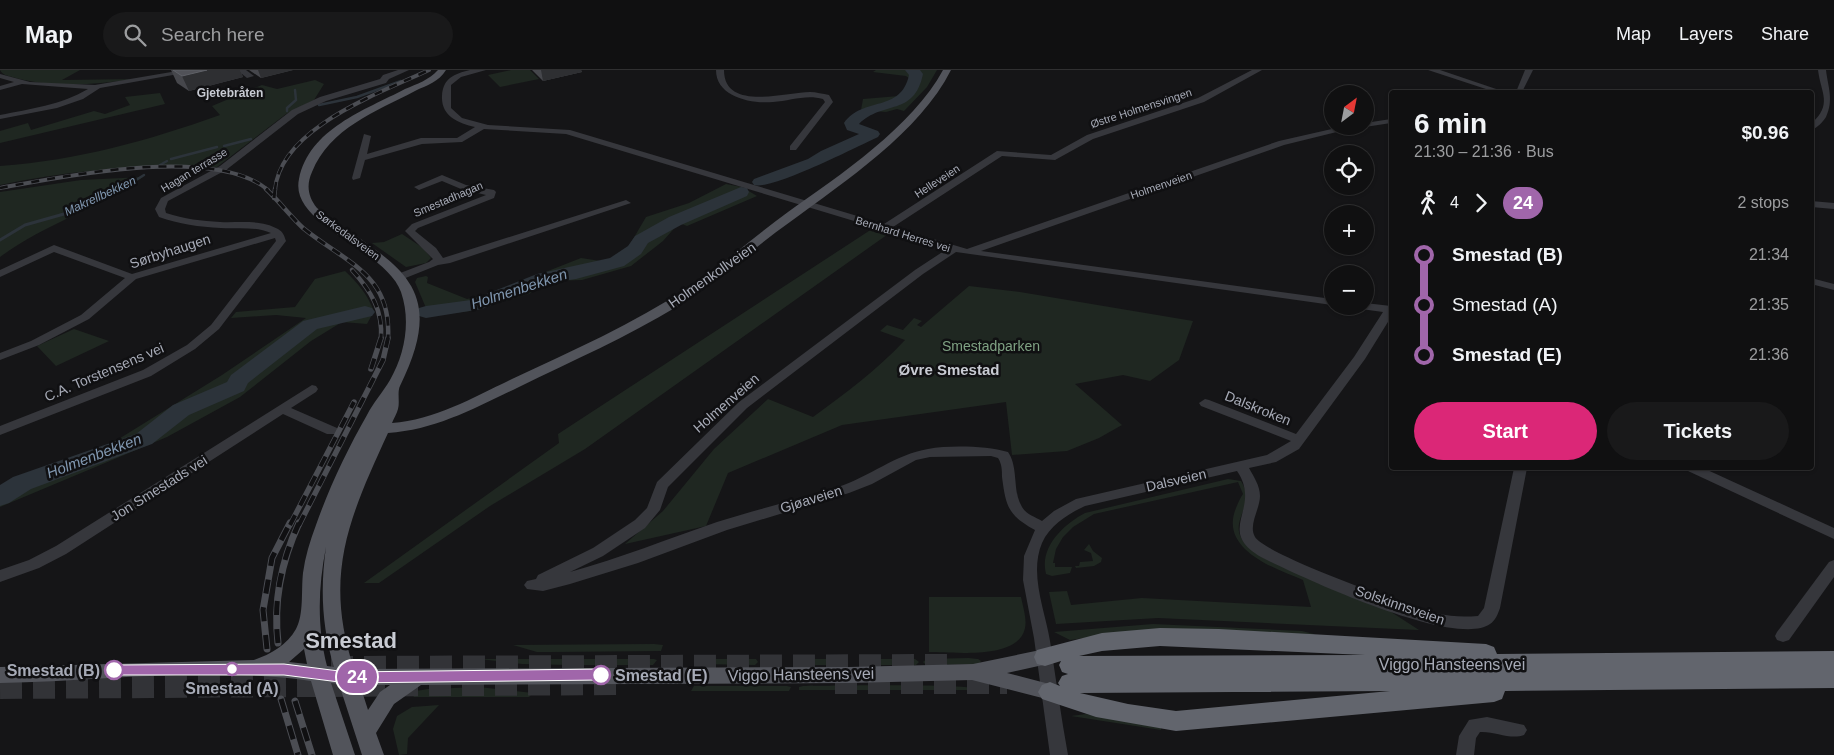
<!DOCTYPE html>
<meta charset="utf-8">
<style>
:root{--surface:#101011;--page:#19191a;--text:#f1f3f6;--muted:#9c9d9f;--line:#303031;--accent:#db2777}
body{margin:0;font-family:Helvetica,sans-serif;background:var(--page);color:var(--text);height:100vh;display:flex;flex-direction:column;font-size:19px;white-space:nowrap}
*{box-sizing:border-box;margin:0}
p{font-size:16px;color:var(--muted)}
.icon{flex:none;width:28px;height:28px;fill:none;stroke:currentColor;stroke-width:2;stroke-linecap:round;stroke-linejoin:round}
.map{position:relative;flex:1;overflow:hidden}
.details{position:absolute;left:1389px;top:20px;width:425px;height:380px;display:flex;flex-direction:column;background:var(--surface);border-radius:5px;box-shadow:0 1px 4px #0004,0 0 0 1px var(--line)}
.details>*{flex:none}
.badge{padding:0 10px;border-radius:16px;font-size:18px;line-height:32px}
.needle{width:32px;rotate:32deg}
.tools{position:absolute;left:1324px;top:15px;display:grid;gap:10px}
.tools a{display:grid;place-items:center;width:50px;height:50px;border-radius:50%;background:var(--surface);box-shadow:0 1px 4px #0004,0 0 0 1px var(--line);font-size:25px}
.map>.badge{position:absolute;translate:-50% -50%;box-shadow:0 0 0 2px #fff}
.legs{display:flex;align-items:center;gap:8px;height:55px;padding:0 25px;font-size:16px}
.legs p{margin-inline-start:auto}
.head{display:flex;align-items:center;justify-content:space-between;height:85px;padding:0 25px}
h1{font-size:28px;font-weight:700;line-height:38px}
.cta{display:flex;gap:10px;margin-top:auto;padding:10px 25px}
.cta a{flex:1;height:58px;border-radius:30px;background:var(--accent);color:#fff;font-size:20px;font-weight:700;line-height:58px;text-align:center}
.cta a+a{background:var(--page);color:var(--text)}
ul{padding:0 25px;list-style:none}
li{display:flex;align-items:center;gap:18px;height:50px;font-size:19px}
li i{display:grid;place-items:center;width:8px;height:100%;margin:0 6px;background:currentColor}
li i::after{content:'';width:12px;height:12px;margin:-6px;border:4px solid;border-radius:50%;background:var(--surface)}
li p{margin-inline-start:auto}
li:first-child i{background:linear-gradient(#0000 50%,currentColor 0)}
li:last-child i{background:linear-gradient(currentColor 50%,#0000 0)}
header{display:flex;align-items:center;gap:30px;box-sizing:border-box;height:70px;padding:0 25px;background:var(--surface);border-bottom:1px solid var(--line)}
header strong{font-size:24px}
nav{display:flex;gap:28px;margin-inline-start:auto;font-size:18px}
.search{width:350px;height:45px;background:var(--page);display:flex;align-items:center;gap:12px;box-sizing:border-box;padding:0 18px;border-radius:28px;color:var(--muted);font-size:19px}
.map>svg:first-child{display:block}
</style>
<header>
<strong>Map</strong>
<div class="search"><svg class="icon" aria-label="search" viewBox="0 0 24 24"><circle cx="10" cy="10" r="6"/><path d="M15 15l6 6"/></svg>Search here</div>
<nav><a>Map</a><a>Layers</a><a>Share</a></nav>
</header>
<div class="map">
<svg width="1834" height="685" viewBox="0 0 1834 685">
<rect width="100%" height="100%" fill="#151517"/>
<g fill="#1f2721">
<path d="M0 0H80L62 10 138 9C97 14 57 19 16 8 10 6 3 6 0 0Z"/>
<path d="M511 0H530L539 9 500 17 488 5Z"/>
<path d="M876 0H937L927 17 904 41 897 39 886 42 861 40 863 29 911 25 919 15 906 6 873 2Z"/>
<path d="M315 10 324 14 314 30 286 44 217 97C144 94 72 100 0 115V96C79 90 147 71 220 45L212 36 262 15 277 19Z"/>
<path d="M160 23 165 34 0 73V61L28 53 31 60 94 41 105 44 130 35 125 27Z"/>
<path d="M143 107C98 139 44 154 0 187V122L81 110Z"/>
<path d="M726 114 742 117 757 126 687 156 679 153 663 171 631 196 582 210 550 211 529 224 470 241 437 245 424 244 426 238 415 212 417 208 426 206 428 207 427 213 467 229 492 223 581 188 607 192 629 176 646 147 689 133Z"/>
<path d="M875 157 891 162 585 379 490 436 379 513H364L559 373 558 364Z"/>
<path d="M402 164 423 178 431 188 426 193 406 197 372 173 384 172Z"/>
<path d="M345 201C358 213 367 224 374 241L367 254 342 252 311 271 240 327 167 367 0 437V416L109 375 222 305 306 248 276 245 231 248 236 242 295 237 315 209Z"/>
<path d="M969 216 1020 222 1193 251 1179 290 1150 311 1123 305 1075 314 1122 355 1099 368 1067 381 1012 385 1006 332 842 355 728 403 706 456 625 474 663 441 714 379 768 329 813 347C846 323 877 300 905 270L880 261 887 255 903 260 914 248 922 251 917 255 921 257Z"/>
<path d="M74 259 109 271 56 296 37 276Z"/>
<path d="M1228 409 1241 411C1261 442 1211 457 1264 488L1382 536 1419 560 1158 548 1056 554 1049 522 1067 521 1071 535 1142 528 1311 537 1303 510C1273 498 1219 479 1236 438 1238 433 1240 428 1243 424L1238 412 1094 444 1073 457 1063 467 1056 479 1053 493H1055V497H1072L1070 503 1052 506 1046 504C1039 477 1064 454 1085 443Z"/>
<path d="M1089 474 1093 481 1102 488 1101 492 1094 496 1076 498 1075 496H1079L1080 492 1093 491 1091 483 1084 480Z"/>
<path d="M929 527H1021C1023 537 1027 549 1025 558 1019 590 953 582 929 582Z"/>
<path d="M1153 554 1302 561 1314 564 1315 567 1142 560 1070 570 1054 562Z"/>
<path d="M513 575 654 574 663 575 661 581 552 582H537Z"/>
<path d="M968 588 978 589 981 591 979 594 926 595 923 592 927 589Z"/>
<path d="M479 589H570L573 591 569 595 522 594Z"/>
<path d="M579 589H654L657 590 653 595H579L576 593Z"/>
<path d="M698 589H756L758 592 755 595 696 594 694 591Z"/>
<path d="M801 589H841L844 591 842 595H801L799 592Z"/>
<path d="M860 589H915L919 592 916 595H861L859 592Z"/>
<path d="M694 616H787L791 617 789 621H691Z"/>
<path d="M803 616C825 616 975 613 981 620H799V617Z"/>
<path d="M479 617 533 623 529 627H414L410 622 428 619Z"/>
<path d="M439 635 408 668 407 684 399 685 393 659 397 646 412 637Z"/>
<path d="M1086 644 1161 658V660L1071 646Z"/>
</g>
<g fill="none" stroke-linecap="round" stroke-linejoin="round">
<g stroke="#2c333a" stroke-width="2.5">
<path d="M319 35 357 27 401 11"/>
<path d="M287 41V38L296 30 295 20"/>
<path d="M224 76 251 69"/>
<path d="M171 89 217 77"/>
<path d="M160 95 167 91"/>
<path d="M120 120 144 105"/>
</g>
<path stroke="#2c333a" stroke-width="3" d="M0 170 25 155 71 142 123 119"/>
<g fill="#2c333a" fill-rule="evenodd">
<path d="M905 0H920L923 4C914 47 883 30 859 54L878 61 880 64 878 67C856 77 773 120 754 115L752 112 754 109 808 89 821 81 859 64 847 60 844 53C863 26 901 43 909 5Z"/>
<path d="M741 117 747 118 749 122 747 126 681 155 648 173 641 184 624 196 576 209 548 213 482 239 426 248 419 246 416 242 419 238 426 236 471 230 537 204 610 188 628 176 635 166 669 147Z"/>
<path d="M365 236 372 238 375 242 372 246 317 259 248 313 244 321 189 345 152 374 31 419 9 433 0 436V415L13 407 136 364 173 335 227 312 231 305 303 251Z"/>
</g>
<g stroke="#323337" stroke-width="22" stroke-dasharray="22 11" stroke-linecap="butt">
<path d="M331 597 947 595"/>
<path d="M835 613H1007"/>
<path d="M0 618 624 614"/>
</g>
<g fill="#36373c" fill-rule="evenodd">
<path d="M183 0H201L100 18 83 29 57 38 0 49V45C30 39 61 35 88 19L22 14 0 20V16L14 12 0 8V4L30 12 95 15Z"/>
<path d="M237 0H246L254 6 247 8Z"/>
<path d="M398 0H409L389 9 386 13 326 31 298 44 226 100 168 131 165 139 166 143C184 149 202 151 220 152 238 153 261 149 278 159 283 162 284 165 286 171L219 259 195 279 151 306 0 365V356L143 300 187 275 211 255 276 171 275 168 136 209 89 249 39 275 0 290V283L31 271 81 245 125 208 54 182 0 207V200L54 175 132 204 271 163C256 156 237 159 221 158 199 157 179 154 159 147L155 139 161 128 220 96 292 40 320 27 380 9 383 5Z"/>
<path d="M470 0H486L461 7 451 15V38L462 48 488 55 570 60 884 154 997 81 1051 85 1087 65 1198 28 1252 0H1262L1204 32 1093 69 1055 90 1002 86 893 157 967 179 1279 71 1345 56H1361L1284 75 981 181 1332 229V235L956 182 923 204 747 338 668 417 660 440 645 458 603 486 570 502C620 488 668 469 717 452 757 439 798 430 838 417 869 407 896 384 928 379 951 375 986 376 1008 382 1019 398 1012 421 1022 437 1026 444 1035 447 1042 451L1054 441 1076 429 1267 385 1291 371 1201 336 1199 333 1205 329 1209 330 1296 364 1354 287 1383 242 1361 239 1356 236H1365V233L1391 236V247L1365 289 1299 379 1276 392 1249 398C1254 407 1260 416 1260 426 1260 439 1248 455 1255 467 1266 485 1410 537 1437 543 1451 547 1464 547 1478 546L1484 538 1514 398H1527L1500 538C1498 544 1495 551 1490 554 1455 579 1299 506 1261 487 1214 460 1263 439 1237 401L1085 436C1068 444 1050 455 1042 473 1029 504 1045 540 1050 571 1056 609 1061 647 1068 685H1050L1034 568 1023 510 1024 486 1035 460C1008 445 1006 437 1002 407 1002 401 1002 394 998 388L991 386 930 387 916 390 872 414 849 423 727 460 638 493 570 514 543 521 527 519 524 515 527 511 536 509 538 505 593 478 635 450 647 438 657 412 739 332 915 200 947 179 566 64 484 59 462 72 422 74 365 90 360 108 353 110 352 108 364 64 371 66 367 84 421 68H457L475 57C458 53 441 46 442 26 443 8 454 4 470 0Z"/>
<path d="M716 0H724C724 42 786 22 810 22 816 22 823 24 829 25L833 32 796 80H790V76L825 32 823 29C806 24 790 31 773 32 751 34 716 27 716 0Z"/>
<path d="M1428 0H1440L1505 22H1495Z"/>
<path d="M1525 0H1533L1522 22H1516Z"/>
<path d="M1818 0H1826C1828 17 1834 30 1826 47 1822 53 1817 58 1811 60V54C1833 34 1821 24 1818 0Z"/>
<path d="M1391 49V53L1365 57 1362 56H1365V53Z"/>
<path d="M442 105 466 115 494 120 496 122 494 128 418 158 415 161 436 178 443 188 623 131 626 130 631 133 450 193 438 195 403 209H395V205L429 192 433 189 405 161 412 154 486 125 461 119 442 111 419 120 414 117Z"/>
<path d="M1811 131 1834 133V139L1811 137Z"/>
<path d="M1811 208 1834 214V220L1811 214Z"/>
<path d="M312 315 316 316 318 319 316 322 291 338 337 358 338 361 337 364H327L283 344 66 484 39 498 0 512V500L29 490 56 476Z"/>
<path d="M1686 398H1703L1834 458V469L1688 401Z"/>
<path d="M1834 490V507L1789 570 1783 572 1777 570 1775 566 1777 562 1829 492Z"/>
<path d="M1487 647 1524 655 1527 660 1524 665C1510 670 1495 661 1480 662L1476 668 1474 685H1456L1459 666 1469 650Z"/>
</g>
<path fill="#52545b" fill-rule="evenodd" d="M438 0H446C439 12 427 15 415 21 375 42 330 58 312 102 306 115 308 127 317 138 390 194 453 209 400 316 397 322 400 332 398 339 397 343 394 348 392 353 435 350 474 327 512 309 572 281 633 254 689 217 724 194 755 166 788 142 839 106 913 56 943 0H951C920 62 844 112 790 152 752 179 718 211 678 236 627 267 572 291 519 317 477 337 436 360 388 363 349 448 323 505 354 599L849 597 973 594 1045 579 1052 581 1055 587 1052 593 1007 603 1057 616 1060 622 1057 628 1050 630 972 610 849 613 421 615 394 634 376 663 384 685H362L339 614 331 613 355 685H333L311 611C209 596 102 611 0 613V597L254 590C271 584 287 575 296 559 304 544 301 521 303 503 305 487 310 471 316 455 329 418 347 380 367 345 373 333 383 322 390 310 405 284 411 251 401 222 385 178 289 155 299 109 309 59 365 40 405 19 417 14 429 10 438 0ZM326 477C320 519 322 557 334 597L327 596C317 556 318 518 326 477ZM304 579 307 594 289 592ZM360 615H390L380 622 368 640Z"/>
<path fill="#62656d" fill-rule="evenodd" d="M1160 558 1219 559 1486 574 1494 577 1497 584 1834 581V618L1505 621 1502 629 1494 632 1176 661 1096 647 1042 629 1038 622 1042 615 1050 612 1060 616 1058 613 1062 606 1068 604 1062 602 1059 595 1061 591 1045 596 1037 594 1034 587 1037 580 1102 563ZM1160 576 1365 585 1079 586 1102 581ZM1390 621 1176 641 1128 634 1080 623Z"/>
<defs>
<g id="rail-far3">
<path d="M0 118C65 106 215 75 268 120"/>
<path d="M275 120C280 58 380 23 429 0"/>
</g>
<g id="rail-far2">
<path d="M266 119C279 131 290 146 303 158 346 193 392 204 388 269"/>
<path d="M274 128 275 119"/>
<path d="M352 200C371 221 383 240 381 269"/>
</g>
<g id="rail-far1">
<path d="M371 299 381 268"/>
<path d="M290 455 354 332"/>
<path d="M299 455 383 290 388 268"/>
</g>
<g id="rail">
<path d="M278 573C273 530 281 492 299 453"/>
<path d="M267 579 263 540 272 488 290 453"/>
<path d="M281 629 298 685"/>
<path d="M295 631 312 685"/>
</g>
</defs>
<use href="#rail-far3" stroke="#4b4d53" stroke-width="4"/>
<use href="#rail-far2" stroke="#4b4d53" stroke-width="4.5"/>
<use href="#rail-far1" stroke="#4b4d53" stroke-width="5.5"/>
<use href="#rail" stroke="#4b4d53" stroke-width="7"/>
<use href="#rail-far3" stroke="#101012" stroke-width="2.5" stroke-dasharray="8" stroke-linecap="butt"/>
<use href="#rail-far2" stroke="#101012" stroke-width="3" stroke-dasharray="9" stroke-linecap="butt"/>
<use href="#rail-far1" stroke="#101012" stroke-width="4" stroke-dasharray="11" stroke-linecap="butt"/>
<use href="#rail" stroke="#101012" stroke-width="5" stroke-dasharray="14" stroke-linecap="butt"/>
</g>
<g fill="#46474c">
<path d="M171 0H240L243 7 189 21 177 13Z"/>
<path d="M249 0H293L261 8Z"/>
<path d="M532 0H581L582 2 543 11Z"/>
</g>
<g fill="#2e2f32">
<path d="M207 0H240L243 7 189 21 182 6Z"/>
<path d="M258 0H293L261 8Z"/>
<path d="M541 0H581L582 2 543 11Z"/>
</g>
<path fill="#515258" stroke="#5e6066" d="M173 0H207L182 6Z"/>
<path fill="#a066aa" stroke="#fff" d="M284 594 347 602 601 599 607 605 601 610 347 613 284 605H114L107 600 114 595Z"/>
<g fill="#fff" stroke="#a066aa" stroke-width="2.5">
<circle cx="232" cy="599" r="6"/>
<circle cx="114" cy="600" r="9"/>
<circle cx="601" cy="605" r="9"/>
</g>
<g text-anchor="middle" stroke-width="5" stroke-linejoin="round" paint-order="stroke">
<g font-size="11" fill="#a7abb7" stroke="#101012">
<text transform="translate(1141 38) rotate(-18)" y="4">Østre Holmensvingen</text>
<text transform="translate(194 100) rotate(-31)" y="4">Hagan terrasse</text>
<text transform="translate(937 111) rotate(-33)" y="4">Helleveien</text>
<text transform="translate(1161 115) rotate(-19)" y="4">Holmenveien</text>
<text transform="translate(448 129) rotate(-23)" y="4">Smestadhagan</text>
<text transform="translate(903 164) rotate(17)" y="4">Bernhard Herres vei</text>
<text transform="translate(348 165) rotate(36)" y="4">Sørkedalsveien</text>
</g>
<g font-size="12" font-weight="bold" fill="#c8cbd3" stroke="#101012">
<text x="230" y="27">Gjetebråten</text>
</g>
<g font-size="12" font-style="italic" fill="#8097b0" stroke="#101012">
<text transform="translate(100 126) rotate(-25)" y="4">Makrellbekken</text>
</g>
<g font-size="14" fill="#a7abb7" stroke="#101012">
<text transform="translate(170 181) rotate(-18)" y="5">Sørbyhaugen</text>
<text transform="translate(712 205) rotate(-35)" y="5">Holmenkollveien</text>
<text transform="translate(104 302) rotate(-23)" y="5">C.A. Torstensens vei</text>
<text transform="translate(726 333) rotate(-41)" y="5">Holmenveien</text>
<text transform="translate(1258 338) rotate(22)" y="5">Dalskroken</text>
<text transform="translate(1176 410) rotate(-13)" y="5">Dalsveien</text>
<text transform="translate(159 418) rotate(-32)" y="5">Jon Smestads vei</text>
<text transform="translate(811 429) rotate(-17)" y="5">Gjøaveien</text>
<text transform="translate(1400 535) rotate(19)" y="5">Solskinnsveien</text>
</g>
<g font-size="14" fill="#7fa183" stroke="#101012">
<text x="991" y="281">Smestadparken</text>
</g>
<g font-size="15" font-style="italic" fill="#8097b0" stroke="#101012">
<text transform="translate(519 219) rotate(-18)" y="5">Holmenbekken</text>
<text transform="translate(94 386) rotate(-21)" y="5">Holmenbekken</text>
</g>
<g font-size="15" font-weight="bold" fill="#c8cbd3" stroke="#101012">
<text x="949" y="305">Øvre Smestad</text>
</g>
<g font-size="16" fill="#a7abb7" stroke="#101012">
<text x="1452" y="600">Viggo Hansteens vei</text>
<text transform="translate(801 604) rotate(-1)" y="6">Viggo Hansteens vei</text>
</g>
<g font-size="16" font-weight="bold" fill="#a7abb7" stroke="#101012" text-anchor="end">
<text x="100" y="606">Smestad (B)</text>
<text x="615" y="611" text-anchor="start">Smestad (E)</text>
<text x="232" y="624" text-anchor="middle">Smestad (A)</text>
</g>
<g font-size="22" font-weight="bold" fill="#c8cbd3" stroke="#101012">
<text x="351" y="578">Smestad</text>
</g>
</g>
</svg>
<div class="tools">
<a><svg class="needle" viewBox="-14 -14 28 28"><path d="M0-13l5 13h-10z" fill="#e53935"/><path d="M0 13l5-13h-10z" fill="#9c9d9f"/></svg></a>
<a><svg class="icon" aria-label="locate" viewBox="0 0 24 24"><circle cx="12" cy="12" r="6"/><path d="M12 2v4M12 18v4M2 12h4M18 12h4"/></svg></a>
<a>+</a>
<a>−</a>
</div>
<b class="badge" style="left:357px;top:607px;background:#a066aa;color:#fff">24</b>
<section class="details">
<div class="head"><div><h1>6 min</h1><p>21:30 – 21:36 · Bus</p></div><b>$0.96</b></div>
<div class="legs"><svg class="icon" aria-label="walk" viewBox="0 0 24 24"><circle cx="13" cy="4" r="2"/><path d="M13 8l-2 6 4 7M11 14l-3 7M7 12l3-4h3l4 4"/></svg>4<svg class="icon" aria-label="forward" viewBox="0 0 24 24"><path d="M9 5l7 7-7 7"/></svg><b class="badge" style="background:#a066aa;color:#fff">24</b><p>2 stops</p></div>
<ul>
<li><i style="color:#a066aa"></i><b>Smestad (B)</b><p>21:34</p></li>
<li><i style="color:#a066aa"></i><span>Smestad (A)</span><p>21:35</p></li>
<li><i style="color:#a066aa"></i><b>Smestad (E)</b><p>21:36</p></li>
</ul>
<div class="cta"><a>Start</a><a>Tickets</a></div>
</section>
</div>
